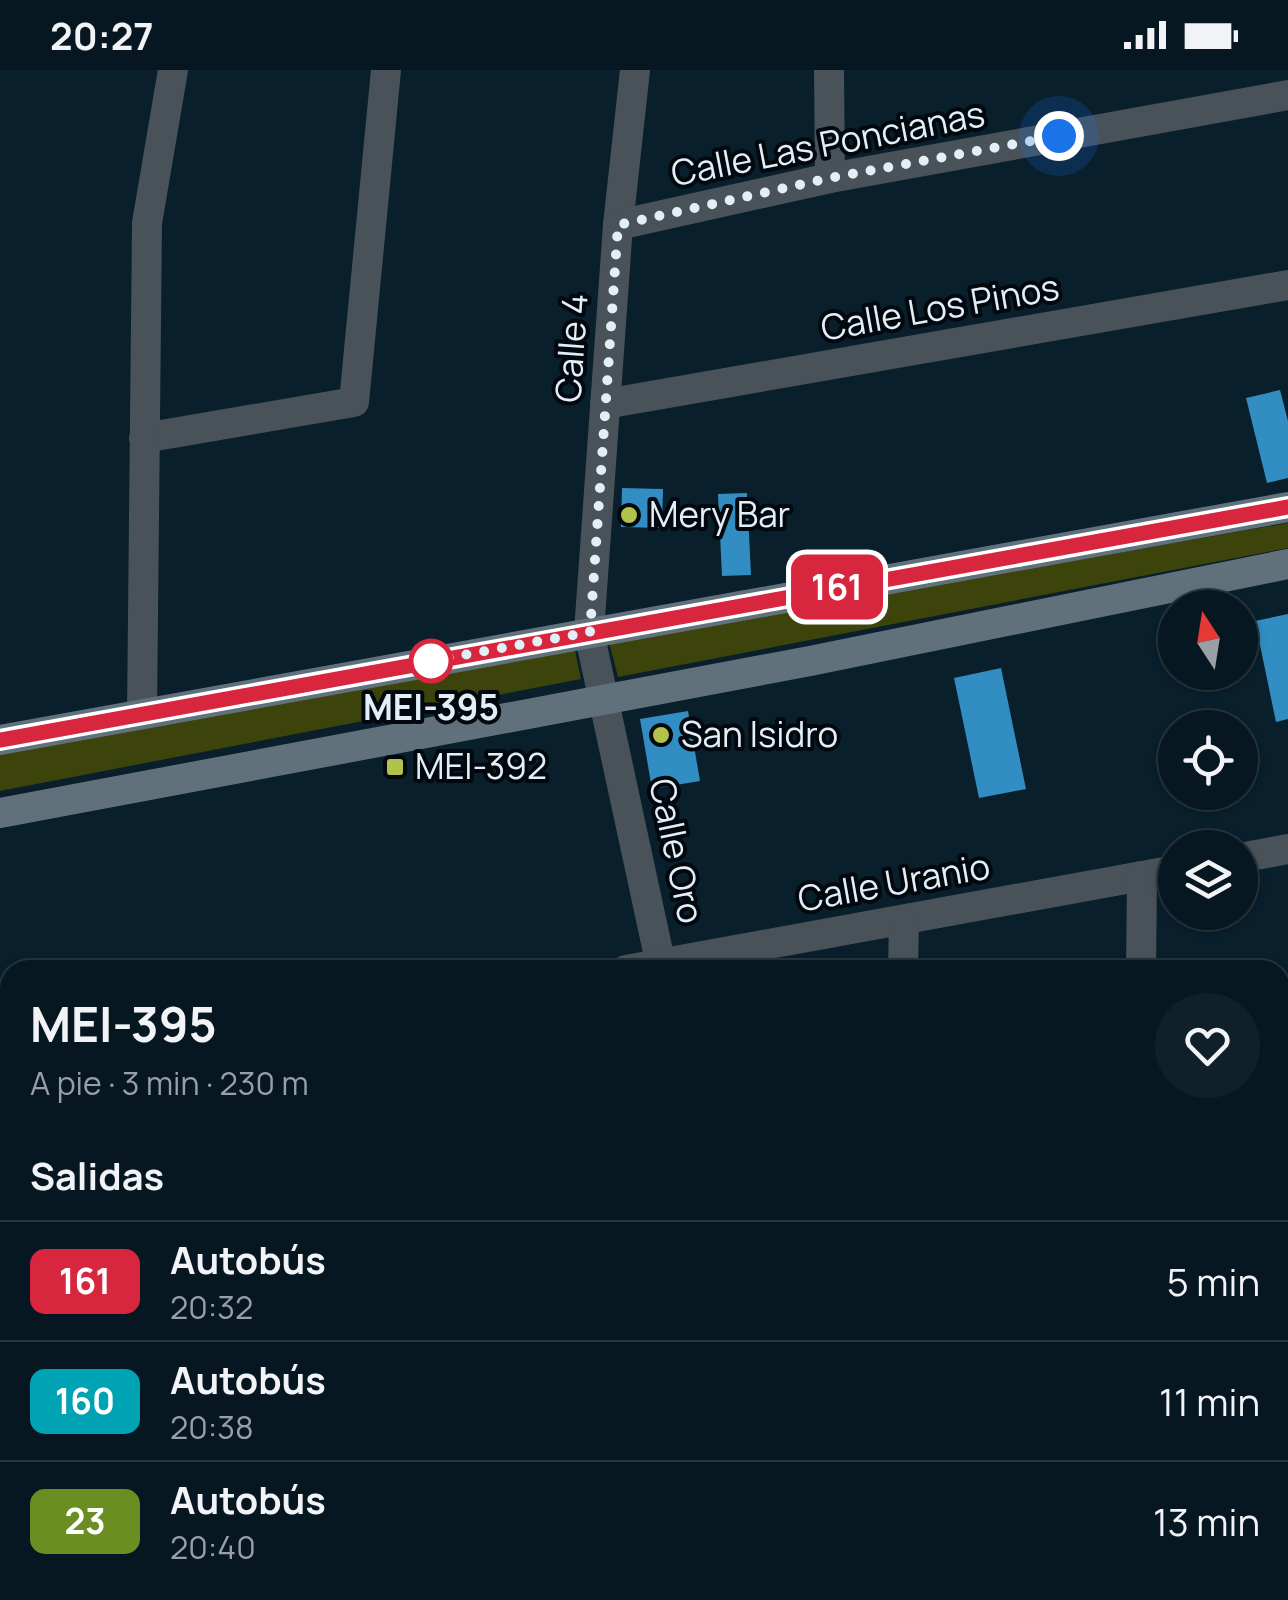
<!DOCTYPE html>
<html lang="es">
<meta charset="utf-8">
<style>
:root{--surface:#071721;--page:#10202a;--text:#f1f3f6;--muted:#989fa5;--line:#28363f}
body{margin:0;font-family:Manrope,sans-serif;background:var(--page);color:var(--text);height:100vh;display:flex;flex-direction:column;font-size:38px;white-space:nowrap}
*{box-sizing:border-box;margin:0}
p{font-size:32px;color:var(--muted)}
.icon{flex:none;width:55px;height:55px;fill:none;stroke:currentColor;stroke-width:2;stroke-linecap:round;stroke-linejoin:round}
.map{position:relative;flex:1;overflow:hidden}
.side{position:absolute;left:0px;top:890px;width:1290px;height:640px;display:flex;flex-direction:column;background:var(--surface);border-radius:30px 30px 0 0;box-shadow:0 2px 8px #0004,0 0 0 2px var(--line)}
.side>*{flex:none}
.badge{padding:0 20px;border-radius:15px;font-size:35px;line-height:65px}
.needle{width:65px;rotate:348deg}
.buttons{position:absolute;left:1158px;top:520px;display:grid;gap:20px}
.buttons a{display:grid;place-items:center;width:100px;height:100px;border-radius:50%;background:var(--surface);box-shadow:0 2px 8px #0004,0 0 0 2px var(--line);font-size:50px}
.you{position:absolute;width:50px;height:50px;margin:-25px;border:8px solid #fff;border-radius:50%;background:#1a73e8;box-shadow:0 0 0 15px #1a73e833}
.map>.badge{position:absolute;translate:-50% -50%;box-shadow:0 0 0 5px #fff}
h2{padding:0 30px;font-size:38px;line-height:90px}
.round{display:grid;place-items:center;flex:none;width:105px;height:105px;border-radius:52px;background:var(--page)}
.summary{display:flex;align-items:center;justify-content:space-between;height:170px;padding:0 30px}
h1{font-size:48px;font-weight:700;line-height:75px}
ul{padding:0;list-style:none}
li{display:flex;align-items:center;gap:30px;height:120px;padding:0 30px;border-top:2px solid var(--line)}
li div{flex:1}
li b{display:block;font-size:38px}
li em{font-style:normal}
li .badge{min-width:110px;font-weight:700;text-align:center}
.status{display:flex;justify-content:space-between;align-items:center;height:70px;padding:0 50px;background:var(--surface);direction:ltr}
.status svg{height:28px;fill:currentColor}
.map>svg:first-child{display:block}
</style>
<div class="status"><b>20:27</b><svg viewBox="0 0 49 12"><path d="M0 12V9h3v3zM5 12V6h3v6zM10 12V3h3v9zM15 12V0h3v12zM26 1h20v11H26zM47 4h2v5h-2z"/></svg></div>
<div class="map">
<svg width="1288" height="1530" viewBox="0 0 1288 1530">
<rect width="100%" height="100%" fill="#091f2c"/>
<g fill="#3c430b">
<path d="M1288 453V478L618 607 609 572Z"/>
<path d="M574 576 581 609 0 721V681Z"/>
<path d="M10 1026V1288H0V1028Z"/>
</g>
<g fill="#328dc2">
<path d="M1280 320 1288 351V408L1267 413 1246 328Z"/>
<path d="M622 418 663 419 662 458 621 457Z"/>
<path d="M747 423 751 505 722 506 718 424Z"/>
<path d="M1288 544V649L1276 652 1255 551Z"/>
<path d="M1001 598 1026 719 979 728 954 608Z"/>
<path d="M688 641 700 711 652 719 640 649Z"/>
</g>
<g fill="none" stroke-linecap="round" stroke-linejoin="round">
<g stroke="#495259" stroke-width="30">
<path d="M635 0 618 155 589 562 662 900"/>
<path d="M829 0 830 108"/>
<path d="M618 155 830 108 1288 25"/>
<path d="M605 334 1288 215"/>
<path d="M144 368 354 332 386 0"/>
<path d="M142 644 147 153 173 0"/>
<path d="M1240 788 1288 779"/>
<path d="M626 900 1175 800"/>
<path d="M903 900 904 850"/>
<path d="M1141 900 1142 806"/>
<path d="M0 1013 10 1011"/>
<path d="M0 1300H10"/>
<path d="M1280 1308H1288"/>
<path d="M0 1520H10"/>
<path d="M36 1520 858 1530"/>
<path d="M889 1530V1520"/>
</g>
<g stroke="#61717c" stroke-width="30">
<path d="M0 670 1288 437"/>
<path d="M0 743 810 591 1288 494"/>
</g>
</g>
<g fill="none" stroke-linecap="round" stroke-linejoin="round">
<defs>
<path id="line" d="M0 670 1288 437"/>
</defs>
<use href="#line" stroke="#fff" stroke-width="22"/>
<use href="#line" stroke="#d7263d" stroke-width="15"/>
<path stroke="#e2eff8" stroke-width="10" stroke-dasharray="0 18" d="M431 591 590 562 618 155 830 108 1059 66"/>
</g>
<g fill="#b2c34b" stroke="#02080d" stroke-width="4">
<circle cx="629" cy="445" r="10"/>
<circle cx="661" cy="665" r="10"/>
<rect x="385" y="687" width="20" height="20" rx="5"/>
</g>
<circle fill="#fff" stroke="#d7263d" stroke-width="5" cx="431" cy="591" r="20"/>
<g text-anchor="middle" stroke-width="8" stroke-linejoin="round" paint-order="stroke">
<g font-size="35" fill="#e2eff8" stroke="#02080d">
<text transform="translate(828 74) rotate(-11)" y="12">Calle Las Poncianas</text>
<text transform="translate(940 238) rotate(-10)" y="12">Calle Los Pinos</text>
<text transform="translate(572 278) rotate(-86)" y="12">Calle 4</text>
<text transform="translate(676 781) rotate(78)" y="12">Calle Oro</text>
<text transform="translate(894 813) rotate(-10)" y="12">Calle Uranio</text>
</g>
<g font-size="35" fill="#e2eff8" stroke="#02080d" text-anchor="start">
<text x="649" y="457">Mery Bar</text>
<text x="681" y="677">San Isidro</text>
<text x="415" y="709">MEI-392</text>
</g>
<g font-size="35" font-weight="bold" fill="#e2eff8" stroke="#02080d">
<text x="431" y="650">MEI-395</text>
</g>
</g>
</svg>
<div class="buttons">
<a><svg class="needle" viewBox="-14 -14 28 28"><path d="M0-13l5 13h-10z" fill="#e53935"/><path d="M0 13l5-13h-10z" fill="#989fa5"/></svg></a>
<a><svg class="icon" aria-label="locate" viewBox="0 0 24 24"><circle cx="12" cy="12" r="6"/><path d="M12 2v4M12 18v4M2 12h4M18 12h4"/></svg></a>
<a><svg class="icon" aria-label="layers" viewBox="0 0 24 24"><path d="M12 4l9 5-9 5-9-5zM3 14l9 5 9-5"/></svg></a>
</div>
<div class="you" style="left:1059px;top:66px"></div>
<b class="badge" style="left:837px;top:517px;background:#d7263d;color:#fff">161</b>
<section class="side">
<div class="summary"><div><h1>MEI-395</h1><p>A pie · 3 min · 230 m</p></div><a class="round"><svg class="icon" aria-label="heart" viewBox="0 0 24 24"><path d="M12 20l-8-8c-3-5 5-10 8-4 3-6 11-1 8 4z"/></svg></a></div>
<h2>Salidas</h2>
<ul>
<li><span class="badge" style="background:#d7263d;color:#fff">161</span><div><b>Autobús</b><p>20:32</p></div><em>5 min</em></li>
<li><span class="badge" style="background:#00a3b4;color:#fff">160</span><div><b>Autobús</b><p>20:38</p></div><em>11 min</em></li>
<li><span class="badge" style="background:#6b8e23;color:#fff">23</span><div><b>Autobús</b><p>20:40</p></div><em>13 min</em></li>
</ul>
</section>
</div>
